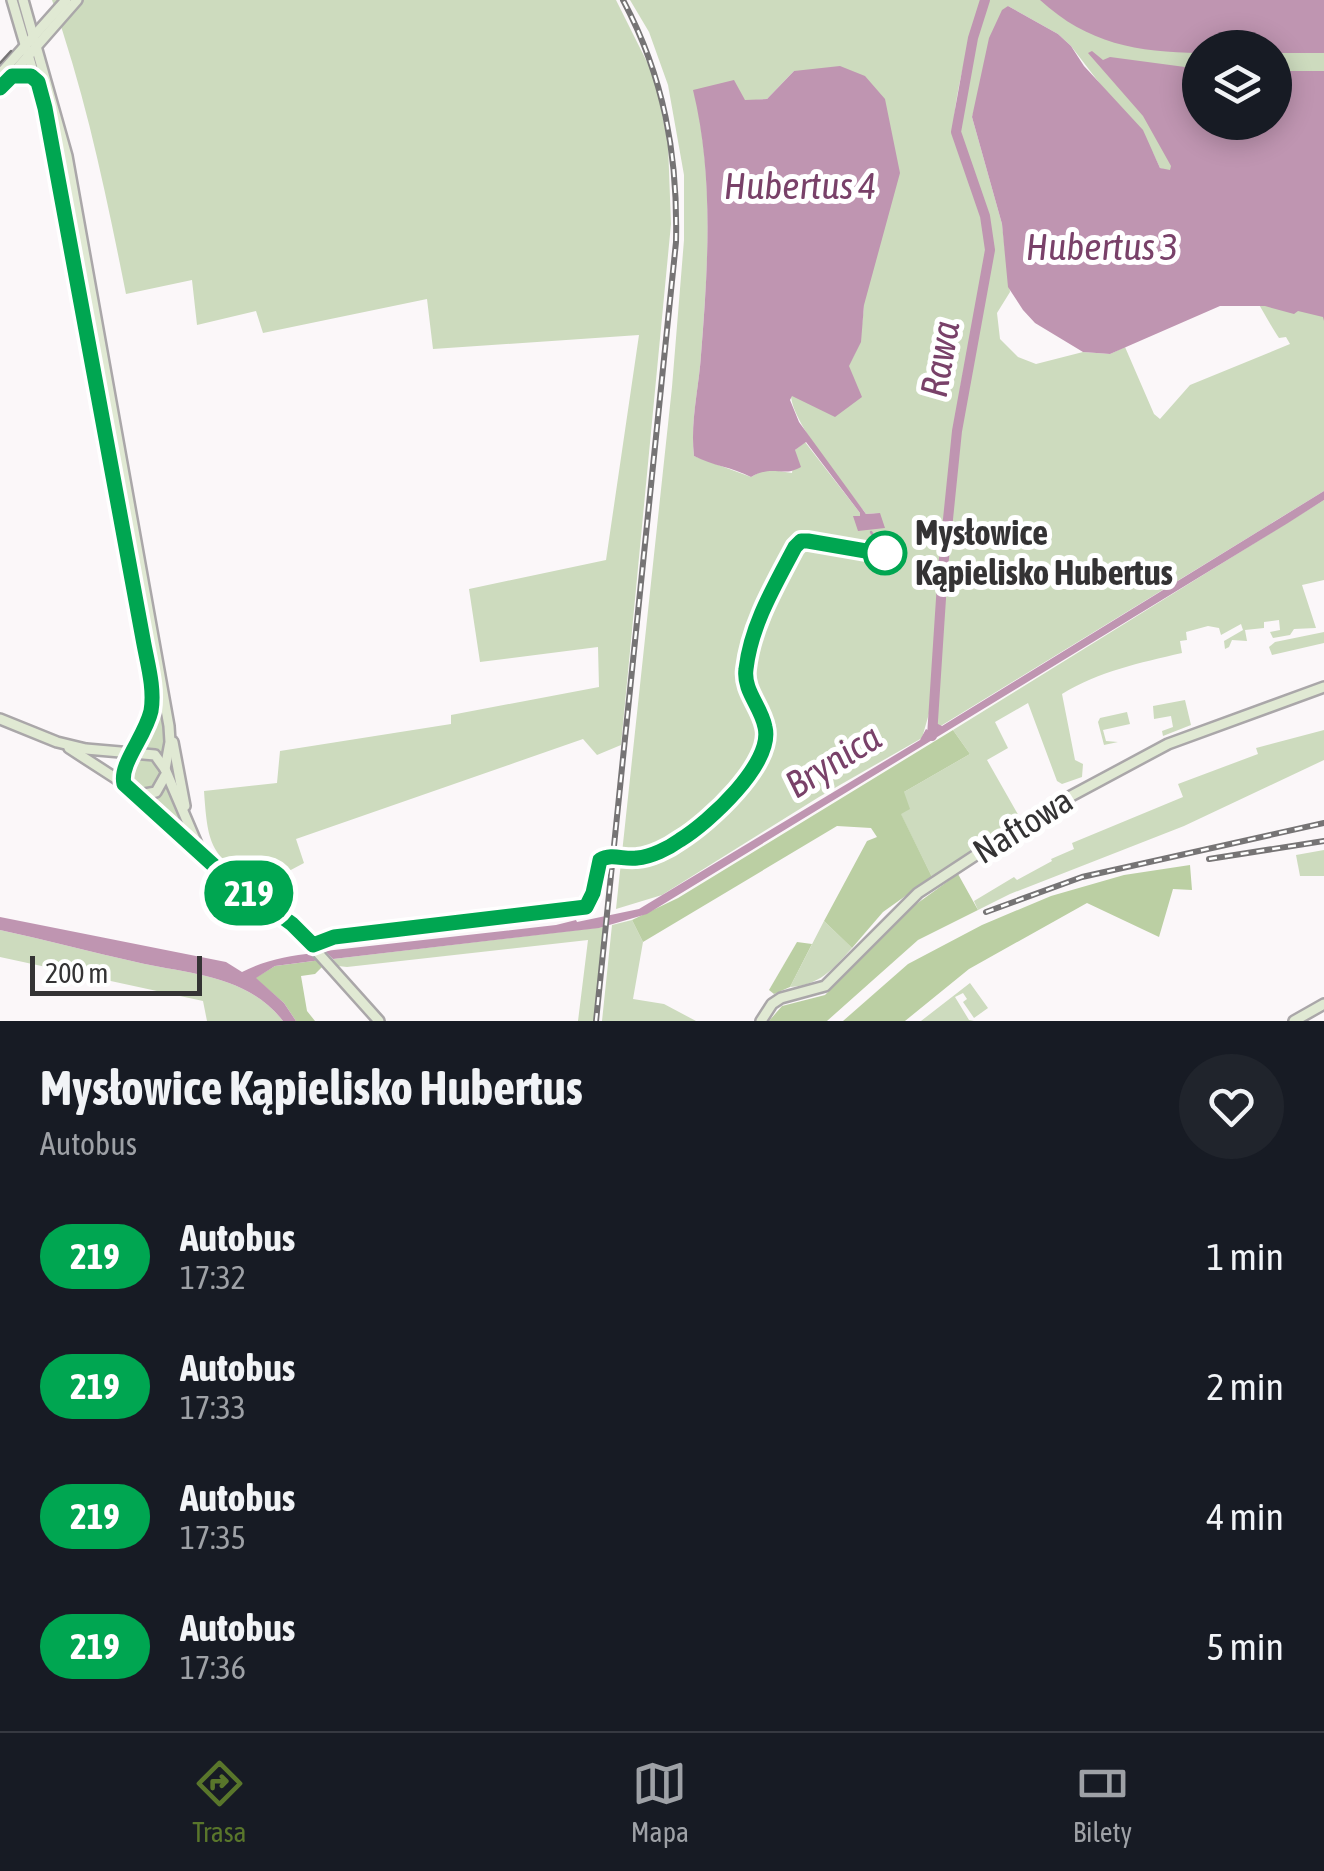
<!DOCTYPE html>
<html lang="pl">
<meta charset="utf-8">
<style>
:root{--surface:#171b24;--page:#20242c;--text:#f1f3f6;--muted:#9ea1a6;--line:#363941;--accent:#59762b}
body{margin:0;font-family:"Asap Condensed",sans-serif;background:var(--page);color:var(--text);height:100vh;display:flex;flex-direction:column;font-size:38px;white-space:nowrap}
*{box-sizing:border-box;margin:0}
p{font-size:32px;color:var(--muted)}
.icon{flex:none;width:55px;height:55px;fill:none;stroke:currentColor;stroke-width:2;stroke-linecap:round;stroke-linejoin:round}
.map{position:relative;height:1021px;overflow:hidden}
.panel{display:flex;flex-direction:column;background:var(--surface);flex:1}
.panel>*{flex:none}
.badge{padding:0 20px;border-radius:32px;font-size:35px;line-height:65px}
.tools{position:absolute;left:1182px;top:30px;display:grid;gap:20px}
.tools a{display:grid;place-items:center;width:110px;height:110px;border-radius:50%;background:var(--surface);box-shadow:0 5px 25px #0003;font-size:50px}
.scale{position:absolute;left:30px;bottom:25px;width:172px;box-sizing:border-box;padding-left:10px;border:5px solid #343334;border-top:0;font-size:28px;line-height:35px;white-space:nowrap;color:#343334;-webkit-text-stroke:8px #fff;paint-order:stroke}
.map>.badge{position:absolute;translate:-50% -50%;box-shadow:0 0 0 5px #fff}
.round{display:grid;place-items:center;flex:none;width:105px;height:105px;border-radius:52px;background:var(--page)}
.headline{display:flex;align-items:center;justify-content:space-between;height:170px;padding:0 40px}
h1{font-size:48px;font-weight:700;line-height:75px}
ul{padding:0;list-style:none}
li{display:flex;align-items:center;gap:30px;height:130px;padding:0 40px}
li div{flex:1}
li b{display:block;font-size:38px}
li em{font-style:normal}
li .badge{min-width:110px;font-weight:700;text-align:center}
.dock{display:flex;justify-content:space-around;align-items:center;height:140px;border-top:2px solid var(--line);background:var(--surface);font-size:28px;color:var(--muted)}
.dock a{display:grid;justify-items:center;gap:5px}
.dock .selected{color:var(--accent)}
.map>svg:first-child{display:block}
</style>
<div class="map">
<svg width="1324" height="1021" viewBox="0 0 1324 1021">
<rect width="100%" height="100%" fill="#fbf7f9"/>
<g fill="#cddbbe" fill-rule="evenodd">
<path d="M52 0H616L655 78 668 144 671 224 621 745 597 755 583 739 296 839 304 863 255 889C212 851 208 851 204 791L277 783 280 751 451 724V715L599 687 598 647 480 662 469 589 606 560 639 335 433 349 427 299 263 333 256 311 197 325 192 280 126 294C106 194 86 96 52 0Z"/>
<path d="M630 0H983C972 30 949 109 955 139 963 175 984 206 988 244L960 389 930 710 922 738 819 797 662 895 616 909 672 387 684 240V175L668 85 649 32ZM794 71 864 305C858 374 848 367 791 396 793 425 847 487 866 514L880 513 853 517 861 516 860 513 805 442 795 450 792 473 765 469 751 477 694 456C690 424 699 387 701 355 708 268 714 176 694 91L745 101 767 99Z"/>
<path d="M987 0H1324V491L939 727 936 723 934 710 963 396 991 243 982 201 959 140 957 126 975 38ZM1008 6 1058 34 1071 46 1153 153 1160 168C1193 175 1256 304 1279 338L1286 337 1290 344 1190 385 1160 419 1154 414 1125 347 1110 354 1083 352 1036 364 1018 357 1000 339 997 313 1010 292 1002 224 972 117ZM1200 48H1275V122H1200Z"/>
<path d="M1324 500V580L1302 585 1316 628 1294 629 1290 635 1273 638 1270 632 1280 630 1279 620 1264 622V628L1245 630 1247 641 1232 640 1229 647 1225 649 1224 641 1243 630 1241 624 1221 635 1219 628 1208 626 1186 632 1187 640 1180 641 1182 653C1139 663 1100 671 1062 694L1075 760 1083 764 1082 777 1062 784 1057 781 1028 703 995 722 1008 748 987 760 1020 818 932 877 900 813 904 792 970 754 953 730Z"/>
<path d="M148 629C156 669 172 717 164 759L154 751 142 749 155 703 145 631Z"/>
<path d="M1324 632V643L1272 655 1269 647 1275 642Z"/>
<path d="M1185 700 1191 725 1163 736 1162 731 1173 727 1171 716 1154 719 1153 706Z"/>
<path d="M1127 712 1130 724 1103 730 1106 741 1118 742 1104 745 1098 722 1100 718Z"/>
<path d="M1324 730V760L1184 826 1010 894 978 910 974 901 1014 877 1017 880 1052 861 1051 859 1074 849 1072 843 1183 797 1178 784 1258 754 1256 748Z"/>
<circle cx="143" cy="774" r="17"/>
<path d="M167 784 192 841 150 803Z"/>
<path d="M1324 850V876H1300L1296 855Z"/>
<path d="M632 920 643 942 633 999 664 1004 696 1021H602L612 925Z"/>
<path d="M824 921 852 948C832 970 820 985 790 987Z"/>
<path d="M603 927 594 1021H578L588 940 347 967 338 966 333 959Z"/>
<path d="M0 930C46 940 91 952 136 962 188 974 248 975 283 1021H207L203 1001 0 957Z"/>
<path d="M970 983 988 1008 974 1018 963 1002 967 999 963 993 955 997 969 1020 974 1021H921Z"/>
</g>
<g fill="#bbcfa3">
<path d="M953 730 970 754 904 792 910 809 901 814 932 877 883 912 852 948 824 921 867 841 877 837 871 828 837 826 643 942 632 920 678 898Z"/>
<path d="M1190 865 1192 890 1173 889 1159 937 1087 903 969 969 905 1021H843L908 964 982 925 1051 896 1124 875Z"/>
<path d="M958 874 978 910 918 940 827 1021H769L782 1006 825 995 908 910Z"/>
<path d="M797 942 812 944 790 987 774 994 769 990Z"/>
<path d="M321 960 325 964 315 974 301 976 307 1011 315 1021H296L284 1003 255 978 275 966Z"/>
</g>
<g fill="#bf95b1">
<path d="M1040 0H1324V53H1275V48H1200V53C1137 52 1088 44 1040 0Z"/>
<path d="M1008 6 1058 34 1071 46 1084 66 1143 130 1160 168 1170 170 1171 166 1143 116 1088 53 1092 51 1103 60 1110 57 1200 69V122H1275V71H1324V321L1323 317 1298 311 1294 314 1265 306H1220L1110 354 1083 352 1035 323 1023 310 1008 287 1002 224 972 117 989 38 1002 10Z"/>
<path d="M840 66 865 76 885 99 900 173 864 305 861 342 849 366 862 397 835 417 792 396 790 400 799 422 866 514 880 513 885 528 858 531 853 516H860V513L806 442 795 450 801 467C782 478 774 464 751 477 732 467 713 466 694 456 690 423 699 387 701 355 708 267 714 176 693 90L734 80 745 100 767 99 794 71Z"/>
<path d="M1324 491V500L1288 523 647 914 599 928 333 959 325 951 556 925 576 920 577 922 639 909 920 740 926 729 931 732 936 723 942 726Z"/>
<path d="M0 917 226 962 242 972C265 960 288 956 314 953L321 960 275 966 256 978 284 1003 296 1021H283C248 975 188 974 136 962 91 952 46 940 0 930Z"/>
</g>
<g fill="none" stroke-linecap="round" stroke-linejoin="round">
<g stroke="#bf95b1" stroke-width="2.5">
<path d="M871 532 877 542"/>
<path d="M939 583H942"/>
</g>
<path stroke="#bf95b1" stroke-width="10" d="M932 736 943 568 957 431 990 250 985 216 956 132 973 38 985 0"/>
<defs>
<g id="street">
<path d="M619 857C672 863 721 814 748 773 756 761 766 747 766 732 764 709 742 691 746 667 753 623 775 586 795 547L801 541H808L889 555"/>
<path d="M313 945 333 937 581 910 591 902 600 859 610 855"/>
</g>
<g id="secondary">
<path d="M12 0 52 136 150 677C153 702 150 733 134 754 131 758 126 762 123 767L124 783 222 873 292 924 379 1021"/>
<path d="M23 0 67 156 169 726 170 742 165 769"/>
<path d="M0 74 66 0"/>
<path d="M0 88 77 0"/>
<path d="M0 719 57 742 86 749 155 755 165 769 200 851"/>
<path d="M173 742 185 806"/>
<path d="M69 748 123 783"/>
<path d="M139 795 156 792 165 776"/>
<path d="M761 1021 772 1004 781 998 825 986 918 893 1043 811 1168 744 1324 687"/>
<path d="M1294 1021 1324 1004"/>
</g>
</defs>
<use href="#street" stroke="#aaa7a9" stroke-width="11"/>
<use href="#secondary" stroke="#aaa7a9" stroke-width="14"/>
<use href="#street" stroke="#fff" stroke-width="6"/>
<use href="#secondary" stroke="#e0e9d3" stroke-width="9"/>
<path stroke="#767475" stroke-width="2.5" d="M0 63 11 51"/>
<defs>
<g id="rail">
<path d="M1209 859 1324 841"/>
<path d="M986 912 1082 877 1324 823"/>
<path d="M596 1021 676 242C678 155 664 77 623 0"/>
</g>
</defs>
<use href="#rail" stroke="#767475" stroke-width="6"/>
<use href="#rail" stroke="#fff" stroke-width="2.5" stroke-dasharray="8" stroke-linecap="butt"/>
</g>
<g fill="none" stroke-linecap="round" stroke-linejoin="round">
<defs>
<path id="line" d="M0 88 12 76H31L38 82 45 108 143 639C147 662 155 688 151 711 145 737 119 764 124 784L222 873 292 924 313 945 334 937 586 907 593 893 600 860C612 853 624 860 637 858 651 857 669 848 680 840 708 823 774 763 765 727 761 706 743 691 746 669 751 625 775 585 795 547L801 541H808L889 555"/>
</defs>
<use href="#line" stroke="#fff" stroke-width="22"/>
<use href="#line" stroke="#00a651" stroke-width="15"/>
</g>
<circle fill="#fff" stroke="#00a651" stroke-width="5" cx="885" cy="553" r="20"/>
<g text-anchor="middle" stroke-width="10" stroke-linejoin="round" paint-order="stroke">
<g font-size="35" font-weight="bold" fill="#343334" stroke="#fff" text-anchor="start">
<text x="915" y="545">Mysłowice<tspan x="915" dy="40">Kąpielisko Hubertus</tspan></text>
</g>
<g font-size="35" fill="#343334" stroke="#fff">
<text transform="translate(1023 826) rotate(-32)" y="12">Naftowa</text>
</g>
<g font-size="38" font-style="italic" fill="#794169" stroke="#fff">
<text x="800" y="199">Hubertus 4</text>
<text x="1102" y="260">Hubertus 3</text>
<text transform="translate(940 359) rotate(-80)" y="13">Rawa</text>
<text transform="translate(833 761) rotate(-32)" y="13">Brynica</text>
</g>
</g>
</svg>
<div class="tools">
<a><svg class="icon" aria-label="layers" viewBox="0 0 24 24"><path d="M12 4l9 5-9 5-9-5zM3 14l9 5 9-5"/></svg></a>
</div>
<div class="scale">200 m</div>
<b class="badge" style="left:249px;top:893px;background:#00a651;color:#fff">219</b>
</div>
<section class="panel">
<div class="headline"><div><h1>Mysłowice Kąpielisko Hubertus</h1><p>Autobus</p></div><a class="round"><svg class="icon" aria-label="heart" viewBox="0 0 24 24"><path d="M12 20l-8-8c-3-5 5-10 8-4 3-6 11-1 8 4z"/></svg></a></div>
<ul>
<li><span class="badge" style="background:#00a651;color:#fff">219</span><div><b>Autobus</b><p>17:32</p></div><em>1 min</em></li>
<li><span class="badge" style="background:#00a651;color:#fff">219</span><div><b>Autobus</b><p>17:33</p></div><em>2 min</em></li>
<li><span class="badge" style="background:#00a651;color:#fff">219</span><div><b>Autobus</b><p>17:35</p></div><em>4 min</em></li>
<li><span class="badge" style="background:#00a651;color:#fff">219</span><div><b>Autobus</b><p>17:36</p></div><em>5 min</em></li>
</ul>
</section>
<nav class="dock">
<a class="selected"><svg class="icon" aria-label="directions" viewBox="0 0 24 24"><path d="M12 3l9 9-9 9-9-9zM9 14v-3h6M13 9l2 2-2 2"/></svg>Trasa</a>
<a><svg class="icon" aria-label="map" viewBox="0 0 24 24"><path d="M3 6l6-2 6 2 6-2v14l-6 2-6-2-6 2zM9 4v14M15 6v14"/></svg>Mapa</a>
<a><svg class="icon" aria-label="tickets" viewBox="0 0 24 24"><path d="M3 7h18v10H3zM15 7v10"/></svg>Bilety</a>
</nav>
